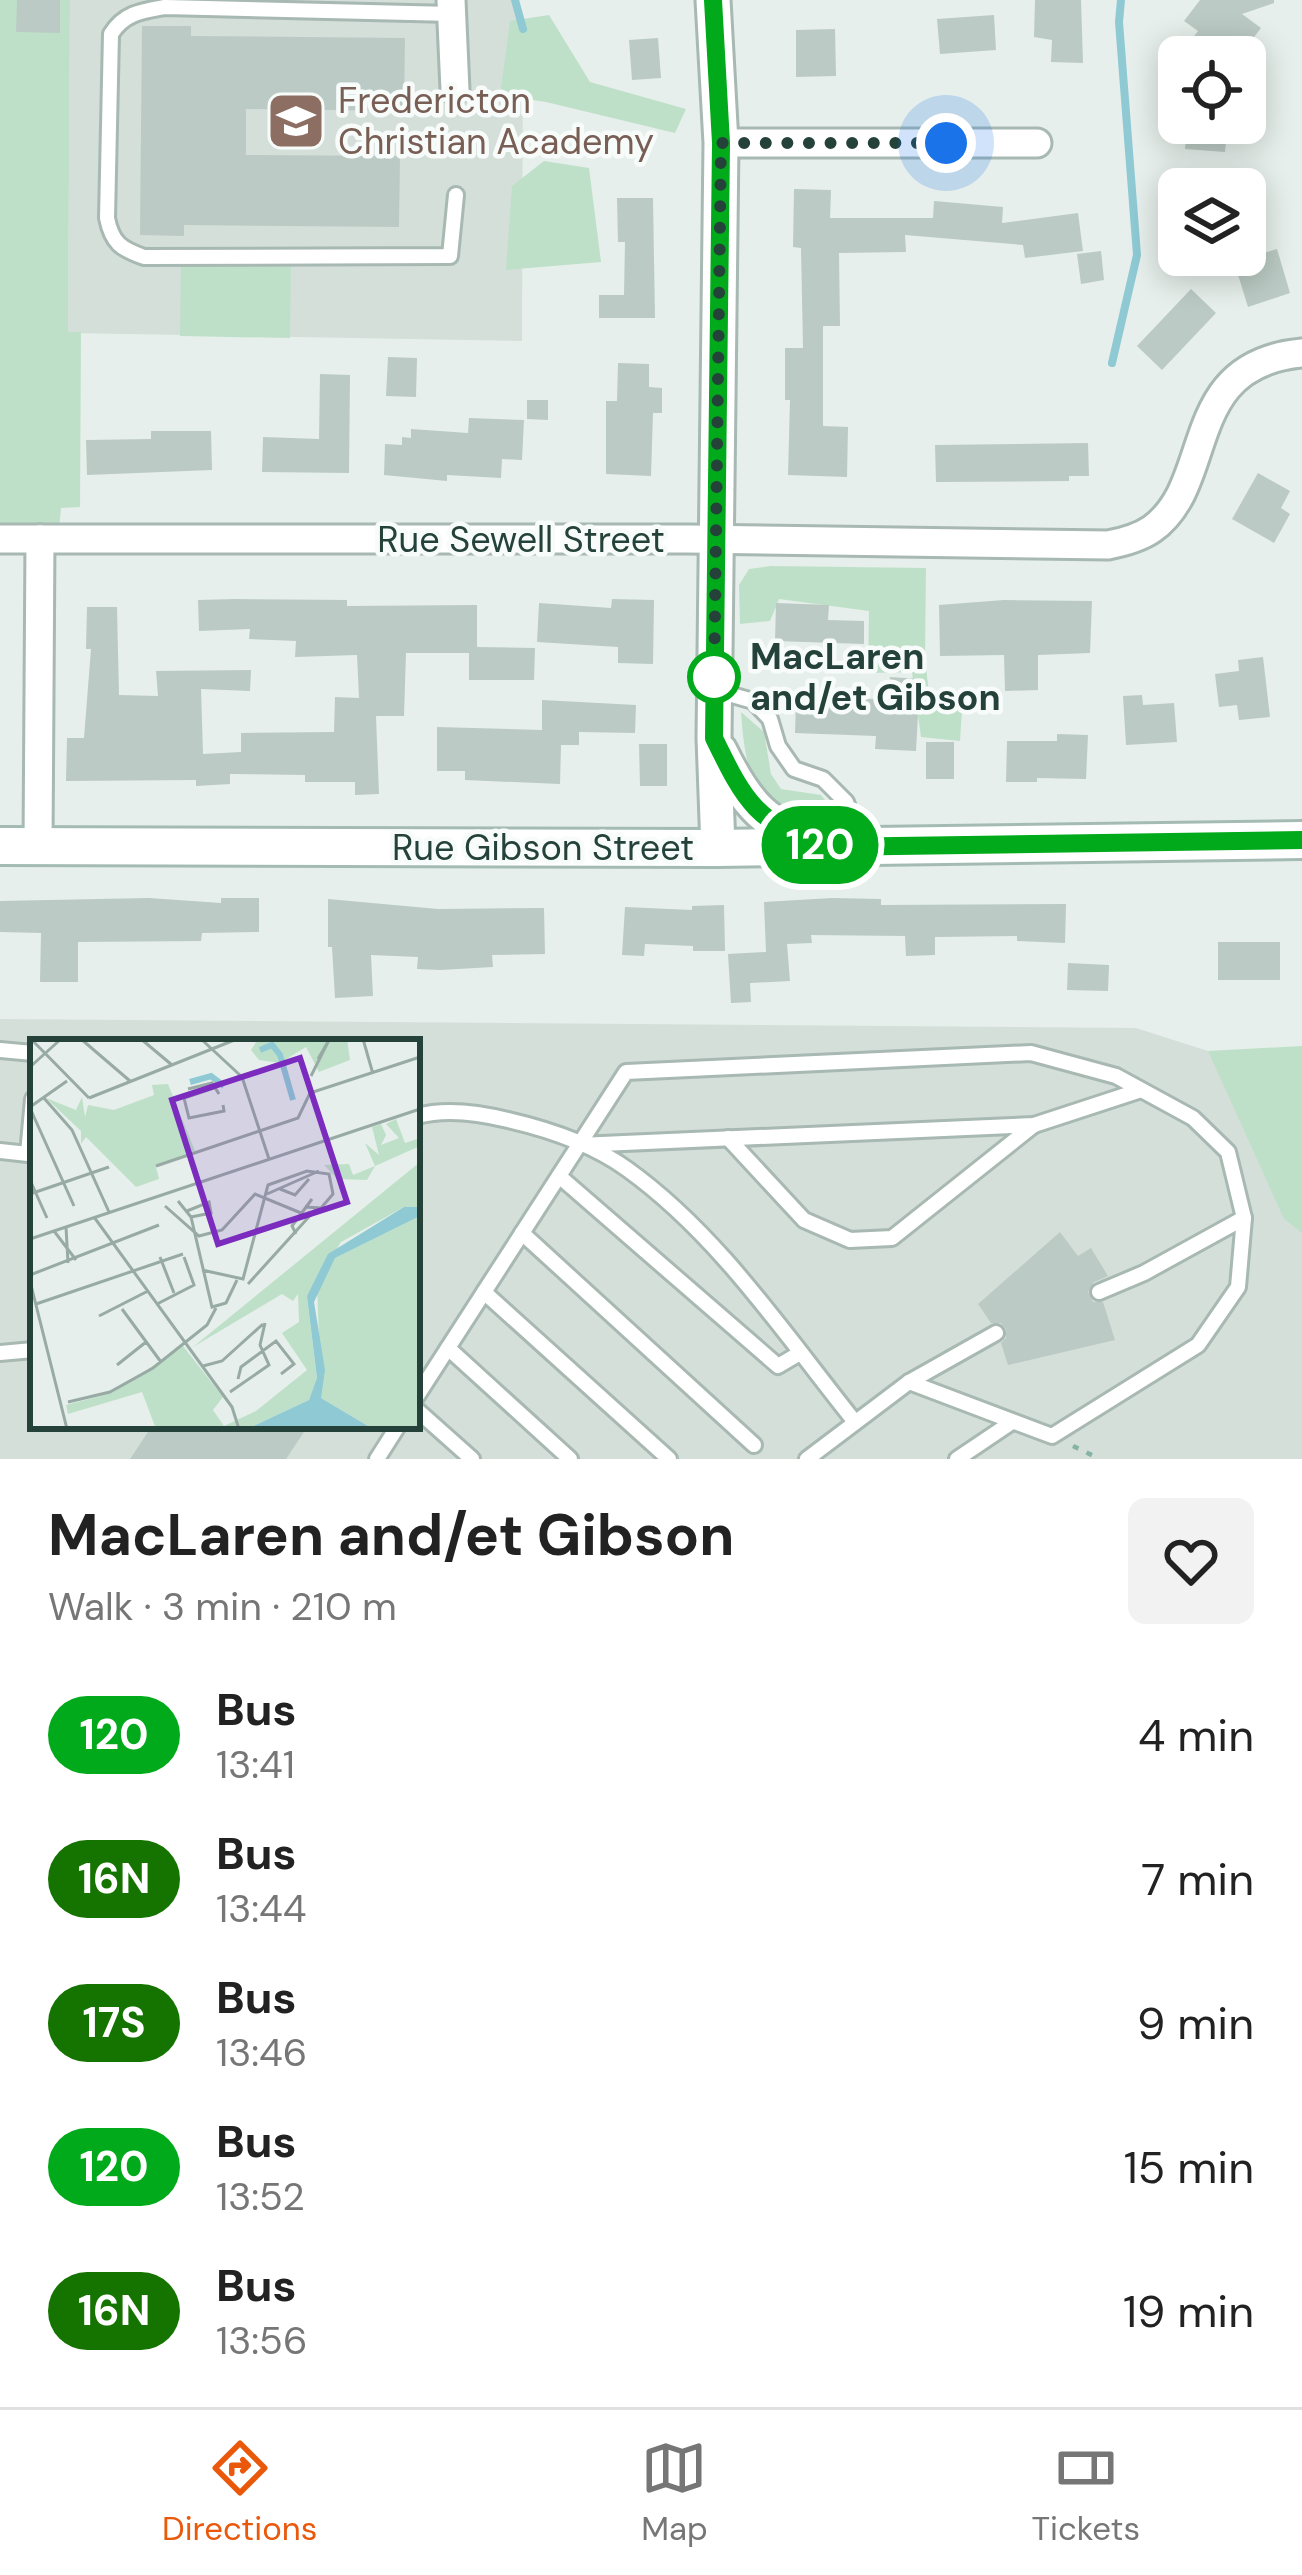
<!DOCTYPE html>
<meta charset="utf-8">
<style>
:root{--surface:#fff;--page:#f2f2f2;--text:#222;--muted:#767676;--line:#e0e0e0;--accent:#ea580c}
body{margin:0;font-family:"DM Sans",sans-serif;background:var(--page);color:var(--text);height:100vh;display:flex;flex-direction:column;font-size:45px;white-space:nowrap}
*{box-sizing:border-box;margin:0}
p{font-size:39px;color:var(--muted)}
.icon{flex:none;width:66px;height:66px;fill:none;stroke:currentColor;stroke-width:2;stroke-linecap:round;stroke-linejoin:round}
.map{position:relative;height:1459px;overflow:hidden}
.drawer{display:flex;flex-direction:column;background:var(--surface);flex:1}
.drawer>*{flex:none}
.badge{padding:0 24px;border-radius:39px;font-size:42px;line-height:78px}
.controls{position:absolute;left:1158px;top:36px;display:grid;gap:24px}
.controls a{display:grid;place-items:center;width:108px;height:108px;border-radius:18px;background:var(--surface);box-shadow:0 6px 30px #0003;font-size:60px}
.you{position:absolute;width:60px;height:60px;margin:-30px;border:9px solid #fff;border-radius:50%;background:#1a73e8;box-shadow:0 0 0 18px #1a73e833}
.map>.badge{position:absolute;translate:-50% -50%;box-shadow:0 0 0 6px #fff}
.round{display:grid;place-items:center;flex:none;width:126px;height:126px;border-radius:18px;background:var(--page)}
.headline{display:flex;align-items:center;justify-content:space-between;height:204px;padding:0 48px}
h1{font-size:57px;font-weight:700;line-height:90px}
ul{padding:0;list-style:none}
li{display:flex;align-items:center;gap:36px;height:144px;padding:0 48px}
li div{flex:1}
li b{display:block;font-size:45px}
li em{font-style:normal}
li .badge{min-width:132px;font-weight:700;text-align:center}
.dock{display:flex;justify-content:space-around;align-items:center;height:168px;border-top:3px solid var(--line);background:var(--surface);font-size:33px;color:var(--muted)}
.dock a{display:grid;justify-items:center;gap:6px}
.dock .active{color:var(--accent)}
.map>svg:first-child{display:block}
</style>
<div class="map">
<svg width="1302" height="1459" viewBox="0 0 1302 1459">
<rect width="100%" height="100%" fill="#e6efeb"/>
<g fill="#d4dfda" fill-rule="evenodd">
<path d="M70 0H515L523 29 522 341 68 333Z"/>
<path d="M0 1019 1136 1028 1208 1051 1302 1154V1459H0ZM33 1042H417V1426H33Z"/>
</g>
<g fill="#bfe0c8">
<path d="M0 0H70L68 332H81L80 507 61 508 58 539H0Z"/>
<path d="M549 15 590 82 686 109 675 133 546 102 500 95 510 21Z"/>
<path d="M544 161 589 168 601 262 506 270 512 186Z"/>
<path d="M181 257H291L290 338 180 336Z"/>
<path d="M771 566 926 568 925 657 929 694 963 695 960 741 921 737 912 672 868 673 869 611 779 599 770 621 740 624 739 585 749 569Z"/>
<path d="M741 712 764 732 771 774 781 789 821 795 839 818C825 818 805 822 792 818 748 803 744 751 741 712Z"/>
<path d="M1302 1046V1233L1284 1219 1208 1051Z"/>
</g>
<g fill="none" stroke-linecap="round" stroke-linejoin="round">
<g stroke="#8ec9d4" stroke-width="8">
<path d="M515 0 523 29"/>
<path d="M1112 363 1137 255 1119 22 1121 0"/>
</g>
</g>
<g fill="#bbcac4">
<path d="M17 0H60V33L16 32Z"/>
<path d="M1035 0H1081L1083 63 1051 62 1052 40 1034 37Z"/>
<path d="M1200 0H1274V3L1242 14 1261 28 1239 57H1178L1198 31 1184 21Z"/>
<path d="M994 15 996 50 940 54 937 19Z"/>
<path d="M142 26H191V36L405 38 404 111 246 109V155L400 156 399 227 184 225V236L140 235Z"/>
<path d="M835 29 836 76 796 77V30Z"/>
<path d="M658 38 661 78 632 80 629 40Z"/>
<path d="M1187 123H1228L1225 152 1185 149Z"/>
<path d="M794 189 831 190 830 218H933L934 201 1003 207 1002 223 1078 213 1083 251 1025 258 1023 245 905 235 906 252 839 253 840 326H823V426L848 427 847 477 788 475 790 400H785V348H803L801 248 793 247Z"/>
<path d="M617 198H653L655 318H599V295H624L625 242H618Z"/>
<path d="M1277 249 1290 293 1248 307 1234 262Z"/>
<path d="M1101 251 1104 280 1081 284 1077 254Z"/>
<path d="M1191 289 1216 313 1162 370 1137 346Z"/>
<path d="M388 357 417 358 416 397 386 396Z"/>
<path d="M618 363 649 364V387L662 388V413H653L651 476 606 474V401H617Z"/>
<path d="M320 374 350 375 349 473 262 472 263 437 319 439Z"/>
<path d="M527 400H548V420L527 419Z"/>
<path d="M469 418 524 420 522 460 502 459 501 478 447 475V481L384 475 385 444 402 445V437L411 438V429L468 433Z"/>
<path d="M151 431H211L212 470 87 475 86 440 151 439Z"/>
<path d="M1088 443 1089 476H1069V481L936 482 935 445Z"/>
<path d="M1258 473 1290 491 1281 508 1290 514 1274 543 1232 519Z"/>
<path d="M235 599 347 600V606L477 605V647L535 648 534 680H469V653H406L404 716H376L379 794 355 795V782H305V775L230 774V784L196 786V780L66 781 67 738H84L91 649H86L87 607H117L119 695 158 696 156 671 251 670 250 691 201 689 203 754 241 752V733L334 732 335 697 359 698 357 655 295 657 296 641 249 639 250 629 199 631 198 600Z"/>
<path d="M612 599 654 600 653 664 618 663V647L537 642 539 603 611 608Z"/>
<path d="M1004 600 1092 601 1090 653 1038 655V690L1005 691 1004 655 940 656 939 605Z"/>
<path d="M776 603 829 605 828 620 864 621V644L775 641Z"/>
<path d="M1263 657 1270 717 1239 720 1237 705 1219 707 1215 674 1239 671 1238 660Z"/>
<path d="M890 677 920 679 916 751 875 749 876 736 795 733 796 702 830 703V698L878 699V692H889Z"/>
<path d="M1142 695 1143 705 1174 703 1177 742 1126 745 1123 696Z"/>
<path d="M542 700 636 705 635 733 579 732V745H561L560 784 465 780V771H437V727L542 730Z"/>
<path d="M1057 734 1088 735 1086 779 1037 778V782H1006L1007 741H1057Z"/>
<rect x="926" y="742" width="28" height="37"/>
<path d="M639 744H667V786H640Z"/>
<path d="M149 898 221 903V898H259V932L202 933 201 941 78 942V982H40L41 933 0 932V901Z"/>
<path d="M832 898 881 899V905L1066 904 1065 943 1017 941V936L935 937V955L906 956 905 936 811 935 812 943 787 944 790 981 750 983 751 1002 731 1003 728 954 766 952 764 902Z"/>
<path d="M328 899 438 909 544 908 545 954 492 955 493 967 440 970 417 969 418 957 371 955 373 996 335 998 332 947H328Z"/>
<path d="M724 905 725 951H693V946L645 944 644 956 622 955 625 907 692 910V906Z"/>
<rect x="1218" y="942" width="62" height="38"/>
<path d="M1068 963 1109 965 1108 991 1067 990Z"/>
<path d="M1060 1232 1078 1256 1091 1248 1108 1276 1094 1282 1088 1292 1093 1302H1103L1115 1340 1008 1365 1001 1343 1006 1338V1329L1001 1323H991L978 1304Z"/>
<path d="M152 1426H308L286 1459H130Z"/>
</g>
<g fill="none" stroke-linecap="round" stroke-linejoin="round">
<defs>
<g id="service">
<path d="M452 14 165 7C142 11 124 13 111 34L107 218C112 243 121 249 144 257L450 256 456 195"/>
<path d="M718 691 753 701 770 719 778 746 794 769 823 779 846 802 861 842"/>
<path d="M0 1050 33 1053"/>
<path d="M417 1116C446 1108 480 1113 508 1120 547 1129 594 1145 627 1169 719 1235 785 1335 855 1422"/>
<path d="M728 1138 804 1220 850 1240 892 1238 1034 1125"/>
<path d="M579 1145 1034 1125 1141 1090"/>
<path d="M0 1151 28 1154 33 1099"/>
<path d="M559 1176 778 1366 800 1353"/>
<path d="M522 1233 754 1445"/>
<path d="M484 1292 669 1459"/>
<path d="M1099 1292 1144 1273 1244 1218"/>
<path d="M448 1348 570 1459"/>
<path d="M0 1353 33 1350"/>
<path d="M417 1396 626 1072 1031 1053 1116 1076 1193 1118 1228 1152 1244 1218 1238 1287 1198 1345 1052 1436 909 1382"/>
<path d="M417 1410 472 1459"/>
<path d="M377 1459 398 1426"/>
<path d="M807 1459 909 1382 996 1333"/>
<path d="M957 1459 1012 1422"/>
</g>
<g id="minor">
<path d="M451 0 455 90"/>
<path d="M721 143H1037"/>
<path d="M0 539H688L1108 545C1124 542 1139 538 1152 529 1217 483 1179 364 1302 353"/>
<path d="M38 846 40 539"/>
</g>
<g id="tertiary">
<path d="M713 0 721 143 714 738 718 848"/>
<path d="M720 751C747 806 765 825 822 846"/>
</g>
<path id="secondary" d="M0 846 718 848 1302 840"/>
</defs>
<use href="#service" stroke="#a8b8b2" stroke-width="20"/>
<use href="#minor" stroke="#a8b8b2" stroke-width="33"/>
<use href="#tertiary" stroke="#a8b8b2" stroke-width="39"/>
<use href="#secondary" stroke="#a4bbb3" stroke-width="42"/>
<path stroke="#86b3a5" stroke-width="4.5" stroke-dasharray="6 9" stroke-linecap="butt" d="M1073 1446 1100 1459"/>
<use href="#service" stroke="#fff" stroke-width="14"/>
<use href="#minor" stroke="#fff" stroke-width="27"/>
<use href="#tertiary" stroke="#fff" stroke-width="33"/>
<use href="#secondary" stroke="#fff" stroke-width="36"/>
</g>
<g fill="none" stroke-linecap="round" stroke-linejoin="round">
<defs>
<path id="line" d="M713 0 721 143 714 738C746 804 756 822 827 847L1302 840"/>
</defs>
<use href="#line" stroke="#fff" stroke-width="27"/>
<use href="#line" stroke="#00aa1a" stroke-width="18"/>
<path stroke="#24423a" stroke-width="12" stroke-dasharray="0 21.6" d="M714 677V690L721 143H946"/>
</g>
<defs>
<symbol id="school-square" viewBox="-11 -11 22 22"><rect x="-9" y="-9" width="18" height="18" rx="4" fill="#8d6e63" stroke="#f7fbf9"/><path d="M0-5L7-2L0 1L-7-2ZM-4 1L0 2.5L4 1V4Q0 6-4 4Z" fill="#fff"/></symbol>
</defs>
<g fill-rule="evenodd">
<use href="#school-square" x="263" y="88" width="66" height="66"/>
</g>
<circle fill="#fff" stroke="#00aa1a" stroke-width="6" cx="714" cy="677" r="24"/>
<g text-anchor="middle" stroke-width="9" stroke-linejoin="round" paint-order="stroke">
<g font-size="36" fill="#785e54" stroke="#f7fbf9" text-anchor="start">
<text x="338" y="113">Fredericton<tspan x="338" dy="41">Christian Academy</tspan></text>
</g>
<g font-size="36" fill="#24423a" stroke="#f7fbf9">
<text x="521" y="552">Rue Sewell Street</text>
<text x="543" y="860">Rue Gibson Street</text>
</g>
<g font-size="36" font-weight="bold" fill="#24423a" stroke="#f7fbf9" text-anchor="start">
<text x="750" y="669">MacLaren<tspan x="750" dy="41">and/et Gibson</tspan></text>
</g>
</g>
<g transform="translate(30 1039)">
<rect width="390" height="390" fill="#e6efeb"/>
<path d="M228 0H317L320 21 289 33 276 8 250 24 229 21 221 11ZM138 45 165 112 126 128 129 140 106 148 56 98 51 105V92L16 59 46 71 52 58 55 78 58 66 84 71 124 56 122 46ZM366 80 375 104 390 99V107L345 127 337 141 307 140 294 126 319 125 323 136 345 127 335 104 349 116 342 88 351 85 356 96 351 106 369 99 356 85ZM390 123V168H374L311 203 277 257 287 340 279 361 217 390H126L112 353 38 375 36 366 82 354 153 307 193 358 183 371 194 387 226 372 277 331 252 294 269 283 268 255 263 262 252 255 163 308ZM390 177V390H343L291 359 287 245 305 219Z" fill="#bfe0c8"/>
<path d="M374 168H390V177L305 219 284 263 295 331 291 359 343 390H217L279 361 287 339 277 257 298 215Z" fill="#8ec9d4"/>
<path fill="none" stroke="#8ec9d4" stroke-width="6" d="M230 11 242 6 250 16 263 61M160 43 181 37 194 47"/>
<path fill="none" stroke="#98aaa4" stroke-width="3" d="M1 0 59 59M51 0 100 42M111 0 142 26M171 0 212 38 239 120M333 0 343 35M0 28 31 0M281 37 299 1 288 20M187 48 154 59 159 79 194 72 193 66M158 50 182 44 189 55M13 58 42 91 79 173M59 59 207 0M0 68 37 42M0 69 44 167M126 127 268 79 280 54 390 18M0 141 17 179M250 150 265 156 279 140M0 155 79 128M237 155 289 132M148 162 161 178 182 268 196 264 207 241M135 167 169 197 192 191 225 155 271 174M157 172 179 163 181 174 161 178M64 178 202 368 209 390M36 188 38 224M24 192 46 221M266 195 262 187 282 160M0 200 390 70M130 218 144 254M172 231 213 240 238 146 277 132 299 135 303 155 291 169 275 168M0 236 129 186M0 242 37 390M218 245 286 170M6 265 153 215M127 265 164 246 154 218M92 270 131 323M69 277 118 252M87 326 116 303M173 327 192 322 233 285M208 340 211 328 246 302 264 325 251 335M200 353 239 326 230 306 235 284M38 363 80 353 123 329 177 286 186 269"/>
<path fill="#7b2cbf" fill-opacity="0.15" stroke="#7b2cbf" stroke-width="6" d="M270 19 317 163 188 205 142 61Z"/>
<rect width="390" height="390" fill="none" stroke="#24423a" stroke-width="6"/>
</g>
</svg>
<div class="controls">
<a><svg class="icon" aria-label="locate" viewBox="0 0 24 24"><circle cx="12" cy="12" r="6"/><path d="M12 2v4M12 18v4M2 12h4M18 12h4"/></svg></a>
<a><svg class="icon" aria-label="layers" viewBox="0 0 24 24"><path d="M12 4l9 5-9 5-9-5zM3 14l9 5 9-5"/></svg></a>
</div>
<div class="you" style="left:946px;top:143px"></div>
<b class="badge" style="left:820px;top:845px;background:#00aa1a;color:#fff">120</b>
</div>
<section class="drawer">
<div class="headline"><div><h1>MacLaren and/et Gibson</h1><p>Walk · 3 min · 210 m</p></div><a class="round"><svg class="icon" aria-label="heart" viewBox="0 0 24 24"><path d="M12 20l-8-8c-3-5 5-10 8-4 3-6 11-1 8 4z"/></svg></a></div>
<ul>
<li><span class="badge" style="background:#00aa1a;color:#fff">120</span><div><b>Bus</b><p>13:41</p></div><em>4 min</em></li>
<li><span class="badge" style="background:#157400;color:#fff">16N</span><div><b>Bus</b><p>13:44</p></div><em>7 min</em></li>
<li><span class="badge" style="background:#157400;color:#fff">17S</span><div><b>Bus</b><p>13:46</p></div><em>9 min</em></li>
<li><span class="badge" style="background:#00aa1a;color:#fff">120</span><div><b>Bus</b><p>13:52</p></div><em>15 min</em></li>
<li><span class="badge" style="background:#157400;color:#fff">16N</span><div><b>Bus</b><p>13:56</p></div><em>19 min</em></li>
</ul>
</section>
<nav class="dock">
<a class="active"><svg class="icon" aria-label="directions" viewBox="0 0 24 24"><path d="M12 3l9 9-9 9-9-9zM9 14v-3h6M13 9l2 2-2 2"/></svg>Directions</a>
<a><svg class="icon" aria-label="map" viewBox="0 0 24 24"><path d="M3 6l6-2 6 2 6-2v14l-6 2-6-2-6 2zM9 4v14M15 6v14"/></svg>Map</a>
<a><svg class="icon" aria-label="tickets" viewBox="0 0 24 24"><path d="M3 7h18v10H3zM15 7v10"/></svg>Tickets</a>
</nav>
